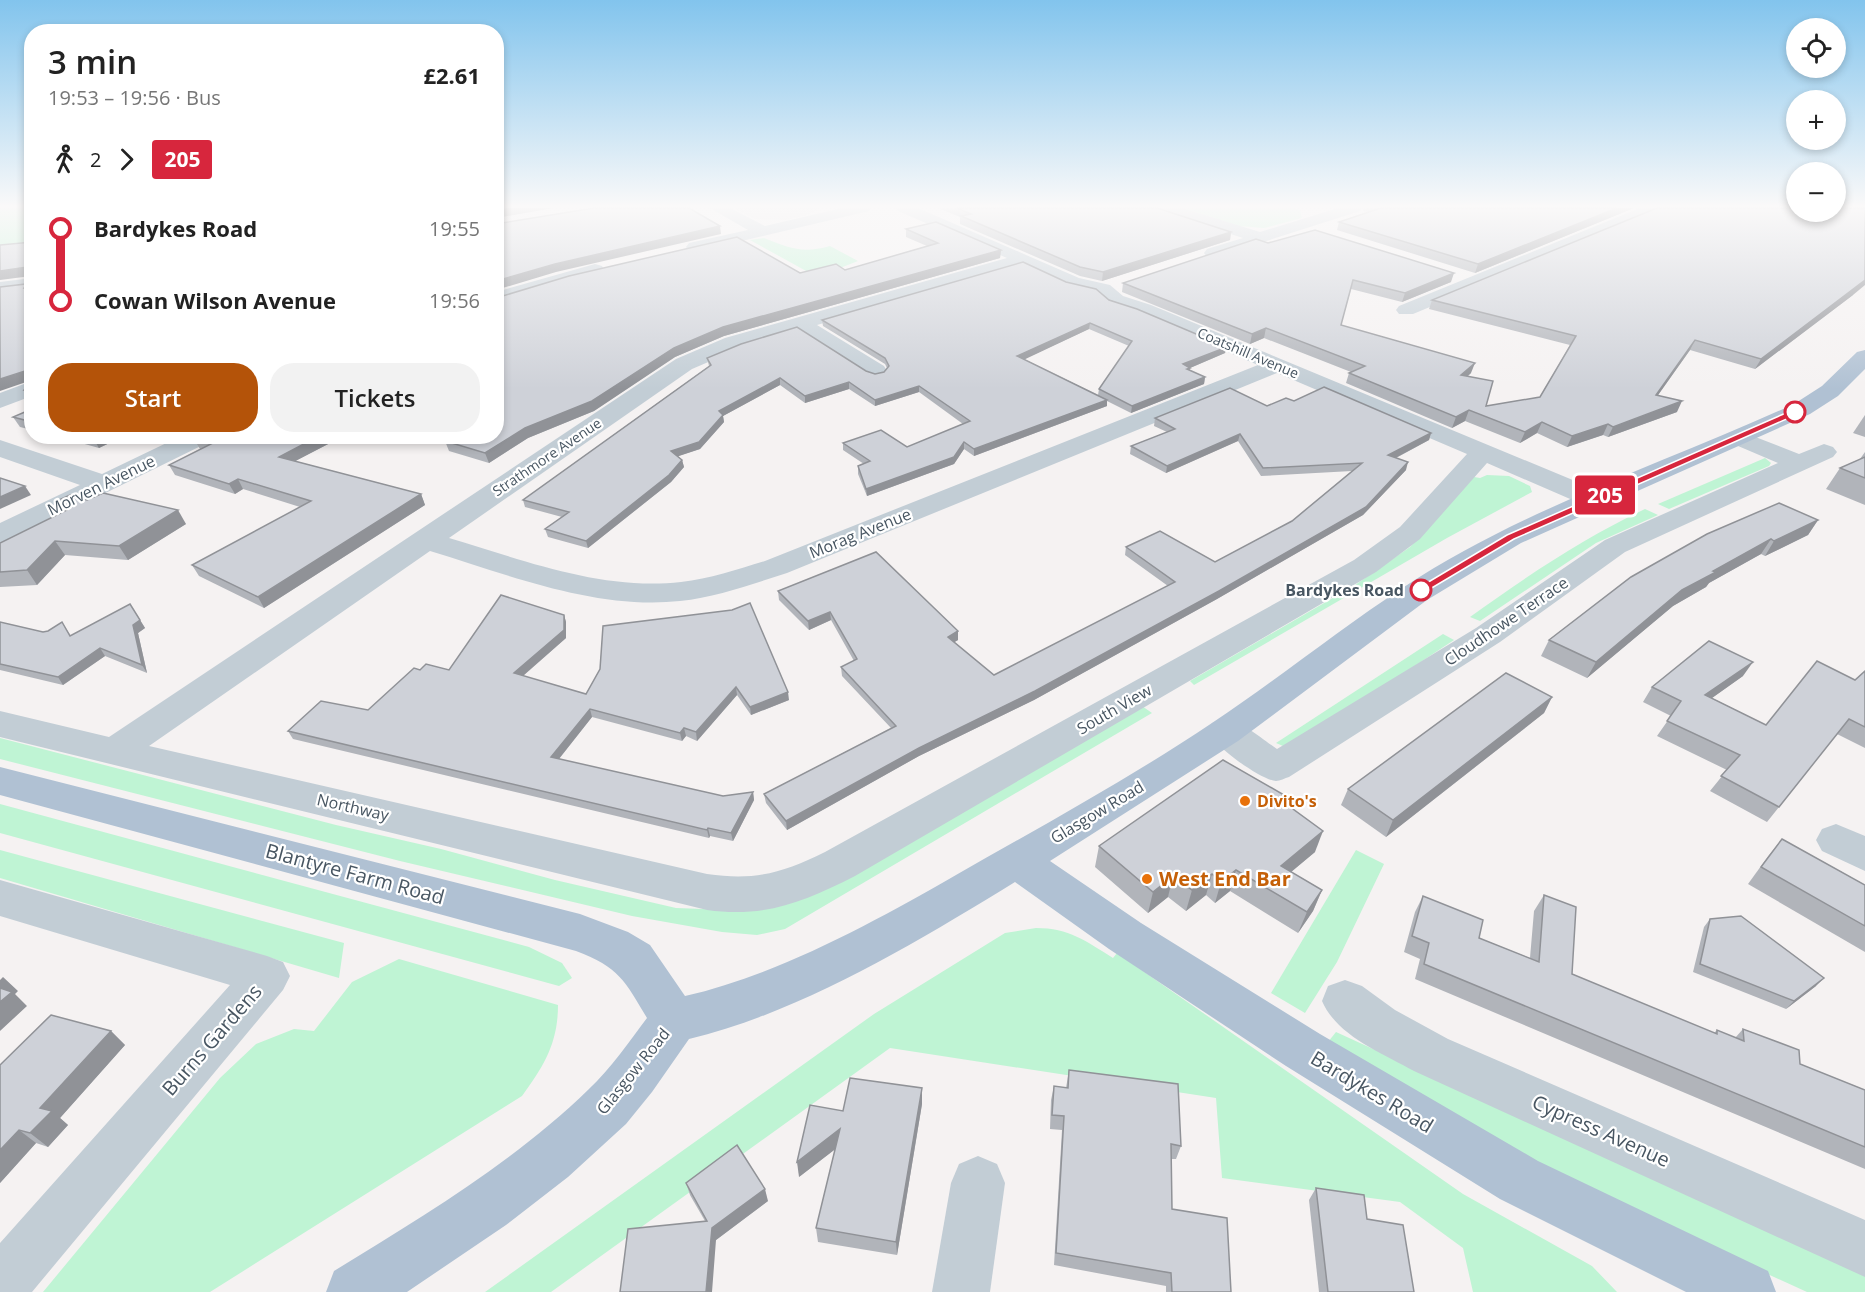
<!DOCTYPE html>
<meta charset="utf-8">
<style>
:root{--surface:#fff;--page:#f2f2f2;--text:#222;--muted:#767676;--accent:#b45309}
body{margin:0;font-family:"Open Sans",sans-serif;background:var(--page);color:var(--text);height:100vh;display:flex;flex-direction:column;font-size:22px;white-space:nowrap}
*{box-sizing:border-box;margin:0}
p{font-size:20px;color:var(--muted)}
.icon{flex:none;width:33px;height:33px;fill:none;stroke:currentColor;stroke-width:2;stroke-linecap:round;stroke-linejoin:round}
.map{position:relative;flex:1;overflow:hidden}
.sheet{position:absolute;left:24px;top:24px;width:480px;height:420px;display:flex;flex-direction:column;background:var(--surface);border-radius:24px;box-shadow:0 3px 9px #0003}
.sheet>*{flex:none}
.badge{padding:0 12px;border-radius:4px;font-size:21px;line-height:39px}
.buttons{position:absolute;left:1786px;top:18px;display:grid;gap:12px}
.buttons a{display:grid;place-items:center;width:60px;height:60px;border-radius:50%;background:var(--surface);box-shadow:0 3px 9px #0003;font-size:30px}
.map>.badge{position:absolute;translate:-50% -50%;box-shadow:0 0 0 3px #fff}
.legs{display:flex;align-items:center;gap:9px;height:66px;padding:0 24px;font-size:20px}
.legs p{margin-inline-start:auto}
.head{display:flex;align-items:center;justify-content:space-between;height:102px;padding:0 24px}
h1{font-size:33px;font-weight:600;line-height:45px}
.button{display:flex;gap:12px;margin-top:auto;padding:12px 24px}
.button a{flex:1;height:69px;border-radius:24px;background:var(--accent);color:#fff;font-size:24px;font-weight:600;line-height:69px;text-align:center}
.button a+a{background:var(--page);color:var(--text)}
ul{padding:0 24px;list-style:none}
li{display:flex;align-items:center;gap:21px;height:72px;font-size:22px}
li i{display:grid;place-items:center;width:9px;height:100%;margin:0 8px;background:currentColor}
li i::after{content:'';width:15px;height:15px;margin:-8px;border:4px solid;border-radius:50%;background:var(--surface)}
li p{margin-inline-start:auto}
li:first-child i{background:linear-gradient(#0000 50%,currentColor 0)}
li:last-child i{background:linear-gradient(currentColor 50%,#0000 0)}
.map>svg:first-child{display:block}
</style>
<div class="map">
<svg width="1865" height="1292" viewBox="0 0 1865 1292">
<rect width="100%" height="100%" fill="#f5f2f2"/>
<path fill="#e6e3e4" d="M734 208H820L807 215 786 220 755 219Z"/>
<g fill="#bff4d4">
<path d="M0 208H31V249L0 253Z"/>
<path d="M1183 208H1293L1300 210 1302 218 1264 228 1239 226Z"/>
<path d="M764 238C790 248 802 254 830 246L858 261 817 277 750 240Z"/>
<path d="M1765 458 1771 463 1769 466 1669 509 1658 504Z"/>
<path d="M1487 475 1509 476 1530 486 1532 492 1447 538 1194 685 1190 681 1355 585 1410 547 1474 477 1480 478Z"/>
<path d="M1645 509 1658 515 1596 543 1480 621 1470 617C1527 576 1582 539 1645 509Z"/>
<path d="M1443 634 1454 640 1295 745 1283 746 1276 743Z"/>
<path d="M1142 706 1152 713 785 929 757 935 722 932 632 916 400 861 0 759V738L336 825 441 849 555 880 676 908 730 910Z"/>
<path d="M0 804 529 947 562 963 572 978 559 986 0 833Z"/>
<path d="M0 850 344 943 339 978 0 878Z"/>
<path d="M1356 850 1384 864 1337 962 1305 1013 1271 993Z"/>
<path d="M1036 928C1069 928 1086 941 1113 958L1117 953 1463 1194 1592 1266 1617 1292H1473L1463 1248 1400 1202 1222 1178 1216 1098 890 1048 551 1292H485L874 1014 1005 933Z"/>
<path d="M399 959 558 1005C558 1043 544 1066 522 1096L210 1292H43L220 1078 256 1044 294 1029 314 1031 352 982Z"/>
<path d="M1336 1032 1865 1274V1292H1807L1581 1189 1328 1042Z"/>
</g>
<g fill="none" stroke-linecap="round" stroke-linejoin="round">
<g fill="#c2cdd5" fill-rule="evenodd">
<path d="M710 208H730L765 226 842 208H871L869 211 695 252 689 251 686 247 689 243 748 230Z"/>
<path d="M896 208H918L1079 278 1110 285 1123 296 1151 305 1604 493 1608 499 1604 505 1594 507 1584 505 1487 463 1420 539 1376 572 855 876C804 902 765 918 707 910L0 737V711L109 737 676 359 725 338 1007 258 898 211ZM1023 265 1066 286 1096 293 1109 304 1137 313 1258 365 765 561C738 569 710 579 681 582 602 591 523 560 449 538L692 369 741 348 798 331 868 376 876 378 884 376 887 371 884 366 817 325ZM1277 373 1467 454 1400 527 1354 560 825 852C782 873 755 881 707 874L149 746 430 551C509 575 596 610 680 601 717 597 752 584 787 573Z"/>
<path d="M1158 208H1182L1260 232 1338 208H1362L1360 211 1213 258 1207 257 1204 253 1207 249 1243 238 1160 211Z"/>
<path d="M1640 208H1662L1660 211 1413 314H1399L1396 310 1399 306Z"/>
<path d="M595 264 602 266 604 270 602 274 496 305V292Z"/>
<path d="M32 278V290L0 294V282Z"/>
<path d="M32 381V396L0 408V393Z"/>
<path d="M1740 431 1799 454 1824 444 1833 447 1837 452 1833 457 1625 552 1500 642 1289 777C1285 778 1280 781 1276 781 1260 780 1214 745 1207 732L1212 723C1238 715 1256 735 1277 749L1476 628 1605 540 1778 463 1731 443 1728 438 1731 433Z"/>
<path d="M181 436H214L211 441 10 540 0 543V523L80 485 0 457V440L102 474Z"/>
<path d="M1836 824 1865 836V871L1822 851 1816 840 1822 829Z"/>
<path d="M0 880 267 956 283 962 290 976 283 990 32 1292H0V1243L230 985 0 916Z"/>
<path d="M1345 980 1362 986 1395 1010 1448 1039 1865 1220V1277L1414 1071C1382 1053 1337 1036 1322 1001L1328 986Z"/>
<path d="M978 1156 997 1164 1005 1183 990 1292H932L951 1183 959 1164Z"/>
</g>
<path fill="#b0c1d3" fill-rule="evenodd" d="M1865 350V369L1838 396 1810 414 1521 543 1427 600 1238 741 1050 861 1141 923 1320 1034 1538 1161 1768 1271 1776 1292H1686L1500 1199 1286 1066 1109 949 1015 882C917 942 802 1012 689 1039L652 1092 626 1124 568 1177 506 1225 407 1292H326L334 1271C423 1216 514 1162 589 1089 611 1068 629 1042 647 1018 625 981 619 967 576 951L0 795V767L580 914 628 932 650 945 685 996C778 975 874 922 956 875 1042 826 1130 778 1212 723 1277 680 1338 630 1404 587 1524 508 1663 464 1794 404L1822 386 1857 352Z"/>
</g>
<g fill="#b1b4ba" fill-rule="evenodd">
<path d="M938 208H1156L1231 232 1230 240 1102 281 1080 276 960 224V217Z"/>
<path d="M1364 208H1634L1475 273 1337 230 1339 222 1368 212 1363 211Z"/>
<path d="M906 229 1001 250 1000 258 724 336 675 357 594 411 528 438 489 463 449 451 445 441 800 273 845 270 927 246 906 237Z"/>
<path d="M1268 243 1451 282 1402 302 1351 289 1341 325 1471 373 1468 376 1486 406 1540 397 1570 345 1429 309 1432 300 1853 295 1755 369 1690 350 1658 395 1677 412 1608 437 1603 435 1567 447 1537 433 1520 443 1465 421 1452 428 1346 383 1349 373 1351 372 1264 338 1250 344 1122 292 1123 283Z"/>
<path d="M1066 282 1227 347 1225 353 1190 368 1189 370 1205 377 1204 384 1131 413 1107 401V406L974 456 964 449 954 464 867 496 858 474V466L864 464 843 450V443L907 447 963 424 919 392 875 406 849 389 805 403 780 385 723 416 724 422 700 449 678 456 682 460 684 467 671 482 588 548 548 537 545 529 562 517 525 507 523 500 709 366 707 358 866 371 875 374 884 372 887 368 885 364 823 326 822 320ZM1089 329 1129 346 1099 389 1098 395 1024 359Z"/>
<path d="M32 287V400L30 399 24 390 28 386 29 288Z"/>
<path d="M1294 401 1431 433 1429 440 1396 458 1406 470 1363 515 1217 599 1034 700 919 756 787 830 766 803 764 794 891 728 842 676 841 667 854 661 831 620 809 630 779 600 778 591 958 631V640L954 642 994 675 1168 586 1125 555 1126 547 1215 562 1292 521 1352 471 1261 476 1238 441 1166 473 1130 454 1131 446 1167 432 1154 426 1155 418 1267 406Z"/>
<path d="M32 409V430L20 427 13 417Z"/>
<path d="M1865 415V437L1853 433Z"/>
<path d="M56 436H124L99 448Z"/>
<path d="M156 436H175L168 440Z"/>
<path d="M200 436H332L330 438 332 442 295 461 421 494 425 505 264 608 199 576 192 565 300 507 243 489 235 494 175 475 169 465 200 449 194 439Z"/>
<path d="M1865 452V505L1826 489 1840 468 1860 459Z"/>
<path d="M87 500 186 524 128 560 65 555 37 585 0 587V543Z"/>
<path d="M1818 520 1808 535 1765 556 1761 554 1709 583 1706 587 1673 606 1587 678 1541 656 1549 640 1631 577Z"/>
<path d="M130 604 145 628 138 633 147 673 105 656 63 685 0 670V622L43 632 48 631 62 622 71 636Z"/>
<path d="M564 615 566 622V638L523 676 586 694 600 669 603 626 789 700 751 715 737 695 697 741 686 736 682 741 592 717 559 759 723 796 753 792 754 800 733 841 710 836 709 838 293 739 288 731 368 710Z"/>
<path d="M1865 671V748L1837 734 1767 822 1710 791 1727 770 1657 736 1671 716 1643 702 1652 687 1743 676 1712 698 1766 725 1855 680Z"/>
<path d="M1552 697 1544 713 1386 837 1341 805 1348 789Z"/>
<path d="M1282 801 1315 852 1291 872 1322 890 1313 911 1298 933 1230 891 1215 903 1206 895 1186 911 1168 897 1148 913 1095 867 1099 846Z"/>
<path d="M1782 839 1865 885V952L1748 884 1769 855Z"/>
<path d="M1544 895 1572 974 1714 1033 1717 1030 1735 1038 1743 1029 1800 1064 1865 1090V1169L1415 979 1420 959 1404 952 1415 912 1423 896 1479 938 1530 958 1534 911Z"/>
<path d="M1710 919 1816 986 1786 1009 1693 972 1704 927Z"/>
<path d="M111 1031 125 1045 60 1118 68 1125 48 1147 36 1143 0 1183V1065Z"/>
<path d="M1069 1070 1181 1146 1176 1159H1172V1209L1231 1292H1166V1286L1054 1265 1062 1130 1050 1129 1051 1100 1054 1086 1066 1088Z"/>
<path d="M922 1104 897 1255 818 1242 816 1228 835 1149 799 1177 843 1111Z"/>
<path d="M686 1183 768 1201 716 1240 690 1195Z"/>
<path d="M1316 1188 1367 1219 1414 1292H1319L1309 1200Z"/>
</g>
<g fill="#909297">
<path d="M507 208H554L496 218V210Z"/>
<path d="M1617 208H1634L1475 273 1478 264Z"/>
<path d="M720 226 721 234 556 272 496 290V281L555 264Z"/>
<path d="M1231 232 1230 240 1102 281 1103 272Z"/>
<path d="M1001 250 1000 258 724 336 675 357 594 411 528 438 489 463 485 453 525 428 674 348 723 327Z"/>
<path d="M27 267 32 275V282L29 278 31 276 0 280V271Z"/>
<path d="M1454 273 1451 282 1402 302 1405 293Z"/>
<path d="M1865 280V285L1853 295 1755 369 1761 359Z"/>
<path d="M1090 323 1089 329 1017 363V356Z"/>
<path d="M1266 328 1264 338 1250 344 1252 334Z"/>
<path d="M1695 340 1690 350 1651 405 1656 395Z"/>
<path d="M1227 347 1225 353 1190 368 1189 374 1183 364Z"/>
<path d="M1475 363 1471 373 1457 385 1461 375Z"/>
<path d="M28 370 32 380 0 391V379Z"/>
<path d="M1205 377 1204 384 1131 413 1132 406Z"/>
<path d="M780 378V385L723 416 724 422 700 449 673 458 671 451 719 411Z"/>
<path d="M849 382V389L805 403V396Z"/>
<path d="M919 386V392L875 406V400Z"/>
<path d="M1107 400V406L974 456V449Z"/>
<path d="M1682 401 1677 412 1608 437 1613 427Z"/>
<path d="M1469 410 1465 421 1452 428 1456 417Z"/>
<path d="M1542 422 1537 433 1520 443 1525 432Z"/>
<path d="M1608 424 1603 435 1567 447 1572 436Z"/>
<path d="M1431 433 1429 440 1386 463 1388 455Z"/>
<path d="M1240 434 1238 441 1166 473 1167 466Z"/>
<path d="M97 436H124L99 448 93 438Z"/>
<path d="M166 436H175L168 440Z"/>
<path d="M319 436H332L330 438 332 442 284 467 279 457Z"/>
<path d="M964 442V449L954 464 867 496 866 489Z"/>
<path d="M682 460 684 467 671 482 588 548 586 541Z"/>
<path d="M1408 462 1406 470 1363 515 1217 599 1034 700 919 756 787 830 786 821 919 748Z"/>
<path d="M238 479 243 489 235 494 229 484Z"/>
<path d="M25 486 31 495 0 509V497Z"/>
<path d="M421 494 425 505 264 608 258 597Z"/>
<path d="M178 510 186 524 128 560 119 546Z"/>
<path d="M1818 520 1808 535 1765 556 1774 541Z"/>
<path d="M1771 539 1761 554 1709 583 1706 587 1673 606 1587 678 1596 662 1682 590 1713 571Z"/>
<path d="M55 541 65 555 37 585 27 570Z"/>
<path d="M830 612 831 620 809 630 808 621Z"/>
<path d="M564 615 566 622V638L517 681 514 673Z"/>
<path d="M140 620 145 628 138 633 147 673 142 665 133 625Z"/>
<path d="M958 631V640L948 646V637Z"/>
<path d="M100 648 105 656 63 685 58 677Z"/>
<path d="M1753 662 1743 676 1695 710 1705 695Z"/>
<path d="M736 687 737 695 697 741 696 732Z"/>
<path d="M788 692 789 700 751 715 750 707Z"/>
<path d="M1552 697 1544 713 1386 837 1393 820Z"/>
<path d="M590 709 592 717 554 765 551 757Z"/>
<path d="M684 728 686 736 682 741 680 733Z"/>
<path d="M753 792 754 800 733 841 731 833Z"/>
<path d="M708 828 710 836 709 838 707 830Z"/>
<path d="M1323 831 1315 852 1273 887 1281 866Z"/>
<path d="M1236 870 1230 891 1215 903 1221 882Z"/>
<path d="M1212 874 1206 895 1186 911 1192 890Z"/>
<path d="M1173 876 1168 897 1148 913 1153 892Z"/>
<path d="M1322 890 1313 911 1298 933 1307 912Z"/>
<path d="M3 977 18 991 15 994 27 1006 0 1031V980Z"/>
<path d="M1824 978 1816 986 1786 1009 1794 1001Z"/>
<path d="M111 1031 125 1045 60 1118 68 1125 48 1147 30 1133 40 1108Z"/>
<path d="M922 1088V1104L897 1255 896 1242Z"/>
<path d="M840 1129 842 1144 799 1177 797 1162Z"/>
<path d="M19 1130 36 1143 0 1183V1150Z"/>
<path d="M765 1189 768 1201 716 1240 712 1292H706L712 1228Z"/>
</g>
<g fill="#ced1d8" stroke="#909297" stroke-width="1.5">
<path d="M594 208H689L720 226 555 264 496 281V224Z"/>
<path d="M957 208H1157L1231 232 1103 272 1080 267 961 216 971 214Z"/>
<path d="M1381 208H1617L1478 264 1339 222Z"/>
<path d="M1657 208H1797V212H1836V208H1865V280L1761 359 1695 340 1656 395 1682 401 1613 427 1608 424 1572 436 1542 422 1525 432 1469 410 1456 417 1349 373 1365 366 1266 328 1252 334 1123 283 1256 239 1268 243 1315 230 1454 273 1405 293 1353 280 1341 325 1475 363 1461 375 1493 381 1486 406 1540 397 1576 336 1432 300Z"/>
<path d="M936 222 1001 250 723 327 674 348 592 401 525 428 485 453 445 441 453 436H496V298L569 276 737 237 800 273 836 264 845 270 938 243 906 229Z"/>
<path d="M32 242V275L29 278 30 270 27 267 0 271V245Z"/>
<path d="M1023 262 1066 282 1096 289 1109 300 1137 309 1227 347 1183 364 1190 368 1187 369 1205 377 1132 406 1099 389 1132 341 1090 323 1017 356 1107 400 974 449 964 442 954 457 866 489 858 466 870 461 843 443 881 430 907 447 970 421 919 386 875 400 849 382 805 396 780 378 719 411 723 415 699 442 671 451 682 460 669 475 586 541 545 529 569 512 523 500 711 365 707 358 741 344 797 327 866 371 875 374 884 372 889 366 885 358 822 320Z"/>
<path d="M26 284 24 288 32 287V392L24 390 28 386V370L0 379V287Z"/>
<path d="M1324 387 1431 433 1388 455 1408 462 1366 507 1219 591 1035 691 919 748 786 821 764 794 896 726 841 667 857 659 830 612 808 621 778 591 876 552 958 631 948 637 994 675 1175 582 1126 547 1160 531 1215 562 1292 521 1362 463 1263 468 1240 434 1167 466 1131 446 1175 429 1155 418 1230 388 1267 406 1286 398 1294 401Z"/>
<path d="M32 409V422L13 417Z"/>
<path d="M200 436H319L279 457 421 494 258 597 192 565 311 501 238 479 229 484 169 465 211 444 194 439Z"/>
<path d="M1865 457V478L1840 468Z"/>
<path d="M0 478 25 486 0 497Z"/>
<path d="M103 493 178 510 119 546 55 541 27 570 0 572V543L67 510 61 499 70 495 87 500Z"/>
<path d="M1779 503 1818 520 1774 541 1771 539 1713 571 1716 572 1682 590 1596 662 1549 640 1631 577 1707 534Z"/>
<path d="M501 595 564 615V630L514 673 586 694 600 669 603 626 732 610 750 603 788 692 750 707 736 687 696 732 684 728 680 733 590 709 551 757 723 796 753 792 731 833 708 828 707 830 288 731 321 701 368 710 414 668 420 670 426 664 449 670Z"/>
<path d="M130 604 140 620 133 625 142 665 100 648 58 677 0 664V622L43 632 48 631 62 622 70 636Z"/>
<path d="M1709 641 1753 662 1705 695 1766 725 1817 661 1855 680 1865 671V727L1849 719 1779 807 1721 776 1740 755 1667 721 1681 701 1652 687Z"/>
<path d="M1506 673 1552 697 1393 820 1348 789Z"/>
<path d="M1223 760 1284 795 1278 798 1323 831 1281 866 1322 890 1307 912 1236 870 1221 882 1212 874 1192 890 1173 876 1153 892 1099 846Z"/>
<path d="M1782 839 1865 885V926L1761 867Z"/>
<path d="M1544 895 1576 907 1572 974 1717 1034V1030L1744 1041 1743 1029 1799 1050 1800 1064 1865 1090V1147L1424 964 1429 943 1412 936 1423 896 1483 920 1479 938 1539 962Z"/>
<path d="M1741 916 1824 978 1794 1001 1700 964 1710 919Z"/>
<path d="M0 988 12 992 0 1002Z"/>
<path d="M51 1015 111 1031 40 1108 52 1111 30 1133 19 1130 0 1150V1065Z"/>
<path d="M1069 1070 1178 1084 1181 1146 1171 1144 1172 1209 1227 1218 1231 1292H1172L1171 1273 1056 1253 1064 1116 1052 1115 1054 1086 1068 1088Z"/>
<path d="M850 1078 922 1088 896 1242 816 1228 840 1129 797 1162 810 1105 843 1111Z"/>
<path d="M737 1145 765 1189 712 1228 706 1292H620L628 1229 707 1221 686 1183Z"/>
<path d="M1316 1188 1364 1195 1367 1219 1403 1225 1414 1292H1328Z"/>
</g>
<linearGradient id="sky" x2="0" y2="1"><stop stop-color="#82c4ed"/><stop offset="0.53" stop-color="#faf9f9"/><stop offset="1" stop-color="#faf9f9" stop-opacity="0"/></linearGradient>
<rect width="1865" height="389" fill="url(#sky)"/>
<path fill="#d7263d" stroke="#fff" stroke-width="1.5" d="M1795 409 1798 410V414L1514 539 1425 592 1421 593 1415 590 1507 535Z"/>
<g fill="#fff" stroke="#d7263d" stroke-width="3">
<circle cx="1795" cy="412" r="10"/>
<circle cx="1421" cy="590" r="10"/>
</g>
<g fill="#e8710a" stroke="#fff" stroke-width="2">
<circle cx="1245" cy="801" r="6"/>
<circle cx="1147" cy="879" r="6"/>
</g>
<g text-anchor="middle" stroke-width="4.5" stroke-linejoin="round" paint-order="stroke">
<g font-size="14" fill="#485662" stroke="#fff">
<text transform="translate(1248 353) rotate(23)" y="5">Coatshill Avenue</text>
<text transform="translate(547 457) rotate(-34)" y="5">Strathmore Avenue</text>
</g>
<g font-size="16" fill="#485662" stroke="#fff">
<text transform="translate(101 485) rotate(-26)" y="6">Morven Avenue</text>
<text transform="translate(860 533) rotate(-22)" y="6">Morag Avenue</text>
<text transform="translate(1506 621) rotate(-34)" y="6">Cloudhowe Terrace</text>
<text transform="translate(1114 709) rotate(-30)" y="6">South View</text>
<text transform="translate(353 807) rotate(13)" y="6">Northway</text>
<text transform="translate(1097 812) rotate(-31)" y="6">Glasgow Road</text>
<text transform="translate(633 1071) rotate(-51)" y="6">Glasgow Road</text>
</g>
<g font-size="16" font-weight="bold" fill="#485662" stroke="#fff" text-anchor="end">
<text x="1404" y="596">Bardykes Road</text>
</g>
<g font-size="16" font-weight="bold" fill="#c56008" stroke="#fff" text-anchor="start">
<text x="1257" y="807">Divito's</text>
</g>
<g font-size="20" fill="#485662" stroke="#fff">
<text transform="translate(355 874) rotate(15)" y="7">Blantyre Farm Road</text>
<text transform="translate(212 1040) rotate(-49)" y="7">Burns Gardens</text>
<text transform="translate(1372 1092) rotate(31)" y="7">Bardykes Road</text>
<text transform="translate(1601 1131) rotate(24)" y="7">Cypress Avenue</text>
</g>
<g font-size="20" font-weight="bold" fill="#c56008" stroke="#fff" text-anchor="start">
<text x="1159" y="886">West End Bar</text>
</g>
</g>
</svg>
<div class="buttons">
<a><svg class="icon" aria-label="locate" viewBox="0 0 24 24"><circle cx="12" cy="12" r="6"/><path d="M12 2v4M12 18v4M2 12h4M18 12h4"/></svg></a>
<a>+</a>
<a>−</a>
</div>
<b class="badge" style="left:1605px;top:495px;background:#d7263d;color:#fff">205</b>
<section class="sheet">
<div class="head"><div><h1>3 min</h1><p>19:53 – 19:56 · Bus</p></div><b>£2.61</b></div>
<div class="legs"><svg class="icon" aria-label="walk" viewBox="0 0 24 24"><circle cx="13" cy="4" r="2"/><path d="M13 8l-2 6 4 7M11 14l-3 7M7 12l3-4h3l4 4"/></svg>2<svg class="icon" aria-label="forward" viewBox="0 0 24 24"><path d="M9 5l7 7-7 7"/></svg><b class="badge" style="background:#d7263d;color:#fff">205</b></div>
<ul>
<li><i style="color:#d7263d"></i><b>Bardykes Road</b><p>19:55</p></li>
<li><i style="color:#d7263d"></i><b>Cowan Wilson Avenue</b><p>19:56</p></li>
</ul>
<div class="button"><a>Start</a><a>Tickets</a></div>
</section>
</div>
